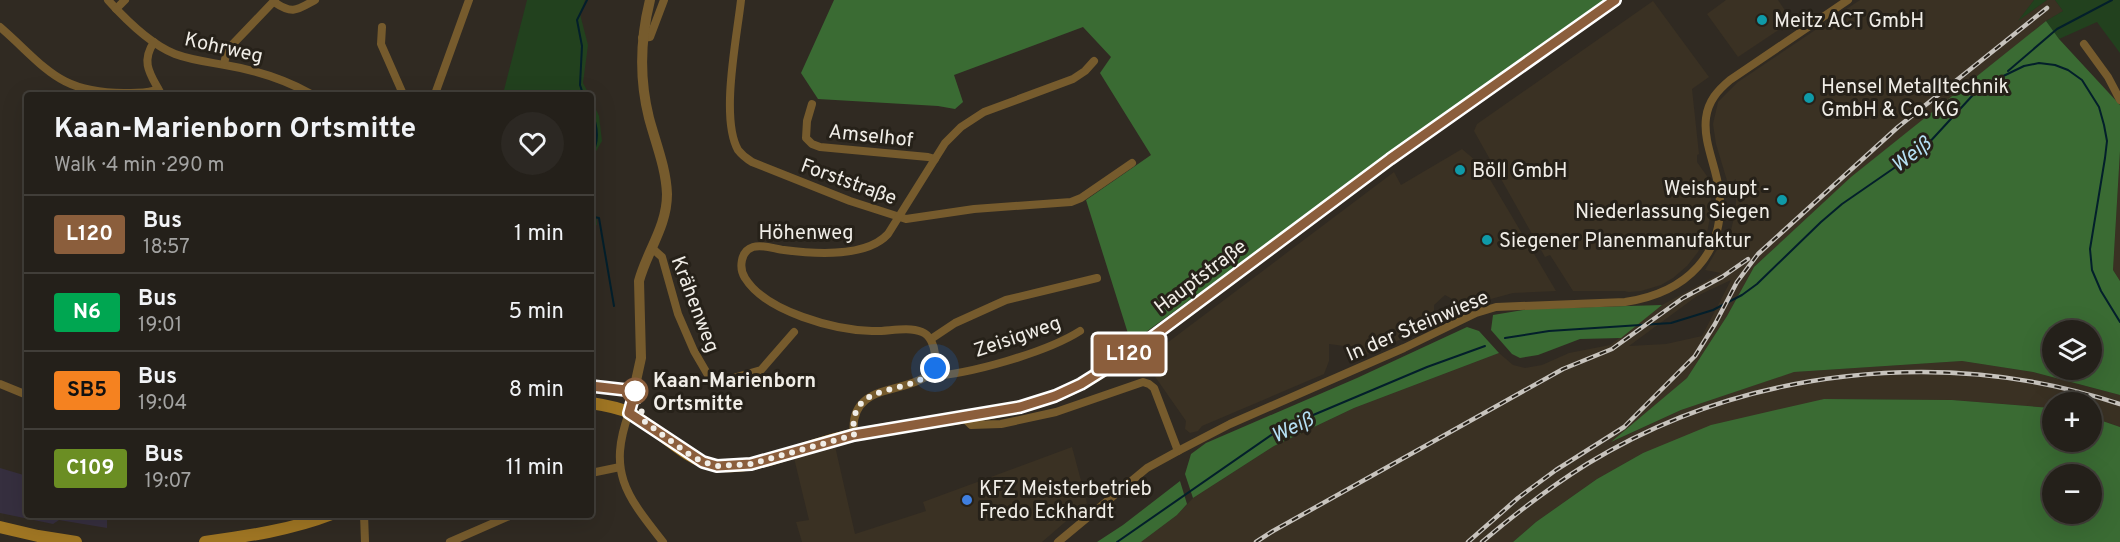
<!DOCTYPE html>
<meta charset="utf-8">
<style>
:root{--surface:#24201a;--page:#2c2823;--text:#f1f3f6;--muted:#a3a3a2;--line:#413e39}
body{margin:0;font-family:Overpass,sans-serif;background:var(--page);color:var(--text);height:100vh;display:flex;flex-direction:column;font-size:22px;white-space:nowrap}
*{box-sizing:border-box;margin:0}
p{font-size:20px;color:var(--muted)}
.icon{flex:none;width:33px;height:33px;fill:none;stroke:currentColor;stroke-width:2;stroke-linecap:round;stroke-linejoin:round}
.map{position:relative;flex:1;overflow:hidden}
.drawer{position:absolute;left:24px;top:92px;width:570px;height:426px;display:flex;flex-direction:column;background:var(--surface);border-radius:6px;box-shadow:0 6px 24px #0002,0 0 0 2px var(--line)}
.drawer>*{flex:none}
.badge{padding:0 12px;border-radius:4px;font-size:21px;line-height:39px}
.buttons{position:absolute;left:2042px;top:320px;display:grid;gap:12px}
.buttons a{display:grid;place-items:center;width:60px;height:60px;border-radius:50%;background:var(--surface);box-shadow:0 6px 24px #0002,0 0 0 2px var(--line);font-size:30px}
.you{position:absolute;width:30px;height:30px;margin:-15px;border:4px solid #fff;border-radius:50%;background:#1a73e8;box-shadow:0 0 0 9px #1a73e833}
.map>.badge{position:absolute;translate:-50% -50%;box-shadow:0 0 0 3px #fff}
.round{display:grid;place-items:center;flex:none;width:63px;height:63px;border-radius:32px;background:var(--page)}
.summary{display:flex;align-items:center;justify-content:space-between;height:102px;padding:0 30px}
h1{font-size:28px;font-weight:700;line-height:45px}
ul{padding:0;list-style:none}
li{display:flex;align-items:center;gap:18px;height:78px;padding:0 30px;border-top:2px solid var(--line)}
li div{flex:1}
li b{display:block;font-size:22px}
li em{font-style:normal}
li .badge{min-width:66px;font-weight:700;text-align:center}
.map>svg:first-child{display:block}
</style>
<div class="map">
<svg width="2120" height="542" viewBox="0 0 2120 542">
<rect width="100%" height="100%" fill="#302a22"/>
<g fill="#3a3123" fill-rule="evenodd">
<path d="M1726 0H1778L1792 21 1738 57 1707 14Z"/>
<path d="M1860 0H2034L2020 19 2047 0H2055L2063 11 2046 21 1852 177 1754 267 1727 316 1687 378 1614 441 1681 410 1793 372 1962 361 2033 372 2120 395V427L2091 417V402H2052V408L1952 400 1824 399 1643 453 1597 479 1536 522 1513 542H1141L1177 515 1193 498 1274 446 1354 408 1499 353 1513 365 1525 368 1542 365 1569 353 1610 345 1662 305 1721 273 1705 270 1721 243 1730 235 1736 208V179L1728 184 1716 144 1713 124 1718 102 1738 82ZM1731 280 1702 336 1666 344 1629 346 1697 296Z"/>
<path d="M1653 1 1709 77 1692 89 1699 154 1697 155V162L1709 179 1712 207 1707 233 1698 252 1687 266 1673 278 1661 285 1641 291 1629 292 1624 291H1573L1550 255 1545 257 1474 131 1477 124Z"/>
<path d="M1462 149 1482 166 1556 291 1513 293 1465 306 1445 295 1434 305V322L1404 338 1354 360 1348 356 1344 346 1329 344V361L1324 374 1202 426 1198 431 1190 433 1185 429 1186 421 1149 368 1141 373 1138 369 1155 352 1394 172 1401 185Z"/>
<path d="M2120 151V281L2113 270Z"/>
<path d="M835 446 855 534 926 511 923 502 1072 447 1087 503 1042 542H802L796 522 809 520 794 458Z"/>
</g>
<path fill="#362f3f" d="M0 468 27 476V514L107 515V528L59 520 53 524 0 513Z"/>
<g fill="#22411e">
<path d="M527 0H585L580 14 588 45 583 83 589 94H503Z"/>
<path d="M2034 0H2047L2018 21Z"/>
<path d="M2055 0H2120V53L2097 22 2059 39 2046 21 2063 11Z"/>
<path d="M591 99 599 116 602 141 591 160 597 225 591 224Z"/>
</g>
<g fill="#3a6b33" fill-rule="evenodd">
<path d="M834 0H1604L1507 68 1131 343 1086 200 1151 155 1100 73 1111 57 1083 27 954 75 963 102 955 109 938 106 818 99 801 73Z"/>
<path d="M2046 21 2059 39 2120 105V151L2113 270 2120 281V395L2033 372 1962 361 1794 372 1681 410 1611 442 1687 378 1727 316 1754 267 1851 177ZM2052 330H2091V369H2052Z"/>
<path d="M1662 305 1621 338 1580 339 1538 355 1520 358 1512 354 1491 330 1493 315 1529 309Z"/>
<path d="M1467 327 1479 331 1499 353 1354 408 1274 446 1193 498 1185 474 1191 454 1206 443 1357 378Z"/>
<path d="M1824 399 1952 400 2052 408V441H2091V417L2120 427V542H1513L1536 522 1597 479 1643 453 1711 425ZM2052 474H2091V513H2052Z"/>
<path d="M1180 481 1187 504 1177 515 1141 542H1097L1123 525Z"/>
</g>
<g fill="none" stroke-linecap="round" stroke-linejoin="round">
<g stroke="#031f2b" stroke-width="2">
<path d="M2008 71 2057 29 2112 0"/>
<path d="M583 94 580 85 582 46 577 20 587 0"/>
<path d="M591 111C598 126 600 141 591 156"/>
<path d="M591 179 594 217 599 218 614 306"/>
<path d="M1505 338 1549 331 1671 323 1713 310 1742 295 1757 284 1821 222 1842 204 1926 146 1972 96 1991 82 2024 66 2039 63 2055 65 2068 70 2082 80 2099 107 2104 125 2107 141 2105 158 2090 249 2092 270 2101 291 2120 322"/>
<path d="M1117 542 1280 429 1427 367 1485 346"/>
</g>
<g stroke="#765b2d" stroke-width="8">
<path d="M108 0C126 20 150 44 175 54 191 60 208 62 225 65 255 70 284 79 311 94"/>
<path d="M741 0C737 37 720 118 738 150 742 155 747 159 752 162L850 201 906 219 974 209 1071 202 1081 198 1132 163"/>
<path d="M274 2C293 15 297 10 315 0"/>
<path d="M116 9 125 0"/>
<path d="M0 27C46 67 58 94 127 93 137 92 149 94 158 89"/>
<path d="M382 27 381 44 403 94"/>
<path d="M642 38 650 37 664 0"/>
<path d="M154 42C140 63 151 75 161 94"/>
<path d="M2084 44 2108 77 2120 100"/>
<path d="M224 64 226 55 230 47 275 0"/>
<path d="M435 94 469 0"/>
<path d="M812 104 807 121 806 138 812 144 820 147 928 157 935 159"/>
<path d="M653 249 662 257 678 314 694 351 708 375 715 379 726 380 761 370 794 332"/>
<path d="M931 339 955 323 1006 300 1097 278"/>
<path d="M929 376C968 375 1047 352 1080 331"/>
<path d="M0 384 27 395"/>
<path d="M591 386 635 391"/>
<path d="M629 413C607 473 627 496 663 542"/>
<path d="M963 417 971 425 1001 424 1056 412 1143 382 1149 384 1154 388 1178 451"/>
<path d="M854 435C846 369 939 404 935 354 934 345 930 335 922 332 907 326 887 332 872 331 835 330 766 312 745 278 739 269 740 251 753 247 763 244 775 249 784 250 815 254 866 258 888 234L945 143 961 127 984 112 1073 79 1085 71 1094 61"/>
<path d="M591 473 620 467"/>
<path d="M364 514 365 542"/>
<path d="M450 542 514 514"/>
<path d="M1058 542 1147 468 1178 451 1230 424 1404 348 1476 313 1496 307 1625 302C1686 293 1727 254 1719 190 1716 166 1703 142 1706 118 1708 101 1718 90 1730 80L1848 0"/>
</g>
<path stroke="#765b2d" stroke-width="10" d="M629 413 641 358 639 281C647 251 667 227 667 194 666 168 656 144 649 118 639 78 640 40 650 0"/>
<g stroke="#a07623" stroke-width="12">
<path d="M591 403C604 405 618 407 630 413 657 427 685 461 715 465 756 472 800 447 839 438 910 421 984 421 1053 397 1082 386 1107 369 1132 352L1408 146 1615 0"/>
<path d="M0 527 38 536 76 542"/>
<path d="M205 542C248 536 291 530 332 514"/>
</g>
<defs>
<g id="rail">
<path d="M1256 542 1273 531 1563 369 1612 349 1683 298 1722 277 1748 259"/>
<path d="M1468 542 1518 498 1556 470 1624 427 1695 356 1715 324 1737 282 1758 254 1898 127 2047 8"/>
<path d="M1482 542C1515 514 1550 487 1587 464 1744 368 1945 346 2120 404"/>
</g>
</defs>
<use href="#rail" stroke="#c7c3bd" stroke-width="4.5"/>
<use href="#rail" stroke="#262119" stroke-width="2" stroke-dasharray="7" stroke-linecap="butt"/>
</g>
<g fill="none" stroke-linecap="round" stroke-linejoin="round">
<defs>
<path id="line" d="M591 386 635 391 629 413 703 462 717 466 751 464 854 435 1020 407 1055 396 1081 384 1132 352 1390 159 1615 0"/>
</defs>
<use href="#line" stroke="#fff" stroke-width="14"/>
<use href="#line" stroke="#8b5e3c" stroke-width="9"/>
<path stroke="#f0ede7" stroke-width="6" stroke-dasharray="0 10.8" d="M635 391 645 422 690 455 703 462 717 466 751 464 854 435C847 377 911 399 935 368"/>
</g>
<g fill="#0f9aa8" stroke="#262119" stroke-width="2">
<circle cx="1762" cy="20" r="6"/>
<circle cx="1809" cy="98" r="6"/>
<circle cx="1460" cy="170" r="6"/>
<circle cx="1782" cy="200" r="6"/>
<circle cx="1487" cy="240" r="6"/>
</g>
<circle fill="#fff" stroke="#8b5e3c" stroke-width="3" cx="635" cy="391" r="12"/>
<circle fill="#3f7fe0" stroke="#262119" stroke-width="2" cx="967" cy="500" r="6"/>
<g text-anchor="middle" stroke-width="6" stroke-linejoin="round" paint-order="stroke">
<g font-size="20" fill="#f0ede7" stroke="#262119" text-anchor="start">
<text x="1774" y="27">Meitz ACT GmbH</text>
<text x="1821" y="93">Hensel Metalltechnik<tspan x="1821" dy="23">GmbH &amp; Co. KG</tspan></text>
<text x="1472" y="177">Böll GmbH</text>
<text x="1770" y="195" text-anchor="end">Weishaupt -<tspan x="1770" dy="23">Niederlassung Siegen</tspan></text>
<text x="1499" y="247">Siegener Planenmanufaktur</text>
<text x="979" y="495">KFZ Meisterbetrieb<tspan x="979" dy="23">Fredo Eckhardt</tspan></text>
</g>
<g font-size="20" fill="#f0ede7" stroke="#262119">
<text transform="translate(224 47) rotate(13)" y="7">Kohrweg</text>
<text transform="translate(871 135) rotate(6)" y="7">Amselhof</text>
<text transform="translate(849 181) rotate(20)" y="7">Forststraße</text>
<text x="806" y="239">Höhenweg</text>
<text transform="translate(1200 276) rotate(-37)" y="7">Hauptstraße</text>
<text transform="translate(696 304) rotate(69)" y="7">Krähenweg</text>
<text transform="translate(1417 325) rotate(-23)" y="7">In der Steinwiese</text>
<text transform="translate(1017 336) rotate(-19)" y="7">Zeisigweg</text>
</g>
<g font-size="20" font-weight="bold" fill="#f0ede7" stroke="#262119" text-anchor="start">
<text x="653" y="387">Kaan-Marienborn<tspan x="653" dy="23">Ortsmitte</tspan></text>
</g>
<g font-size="21" font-style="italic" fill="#b4def3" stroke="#262119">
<text transform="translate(1911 154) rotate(-38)" y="7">Weiß</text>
<text transform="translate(1292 427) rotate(-26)" y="7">Weiß</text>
</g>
</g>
</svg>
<div class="buttons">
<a><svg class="icon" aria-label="layers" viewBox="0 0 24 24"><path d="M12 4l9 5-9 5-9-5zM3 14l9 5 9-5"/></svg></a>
<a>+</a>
<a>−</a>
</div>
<div class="you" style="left:935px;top:368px"></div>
<b class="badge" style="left:1129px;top:354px;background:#8b5e3c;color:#fff">L120</b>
<section class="drawer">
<div class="summary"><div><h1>Kaan-Marienborn Ortsmitte</h1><p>Walk · 4 min · 290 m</p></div><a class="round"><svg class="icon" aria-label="heart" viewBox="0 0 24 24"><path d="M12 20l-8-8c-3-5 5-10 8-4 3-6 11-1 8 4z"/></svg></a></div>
<ul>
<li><span class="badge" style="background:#8b5e3c;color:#fff">L120</span><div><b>Bus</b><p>18:57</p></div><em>1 min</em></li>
<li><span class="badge" style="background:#00a651;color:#fff">N6</span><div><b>Bus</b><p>19:01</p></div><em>5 min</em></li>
<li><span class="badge" style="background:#f58220;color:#111">SB5</span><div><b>Bus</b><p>19:04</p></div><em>8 min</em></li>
<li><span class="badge" style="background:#6b8e23;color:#fff">C109</span><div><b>Bus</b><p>19:07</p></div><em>11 min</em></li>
</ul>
</section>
</div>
